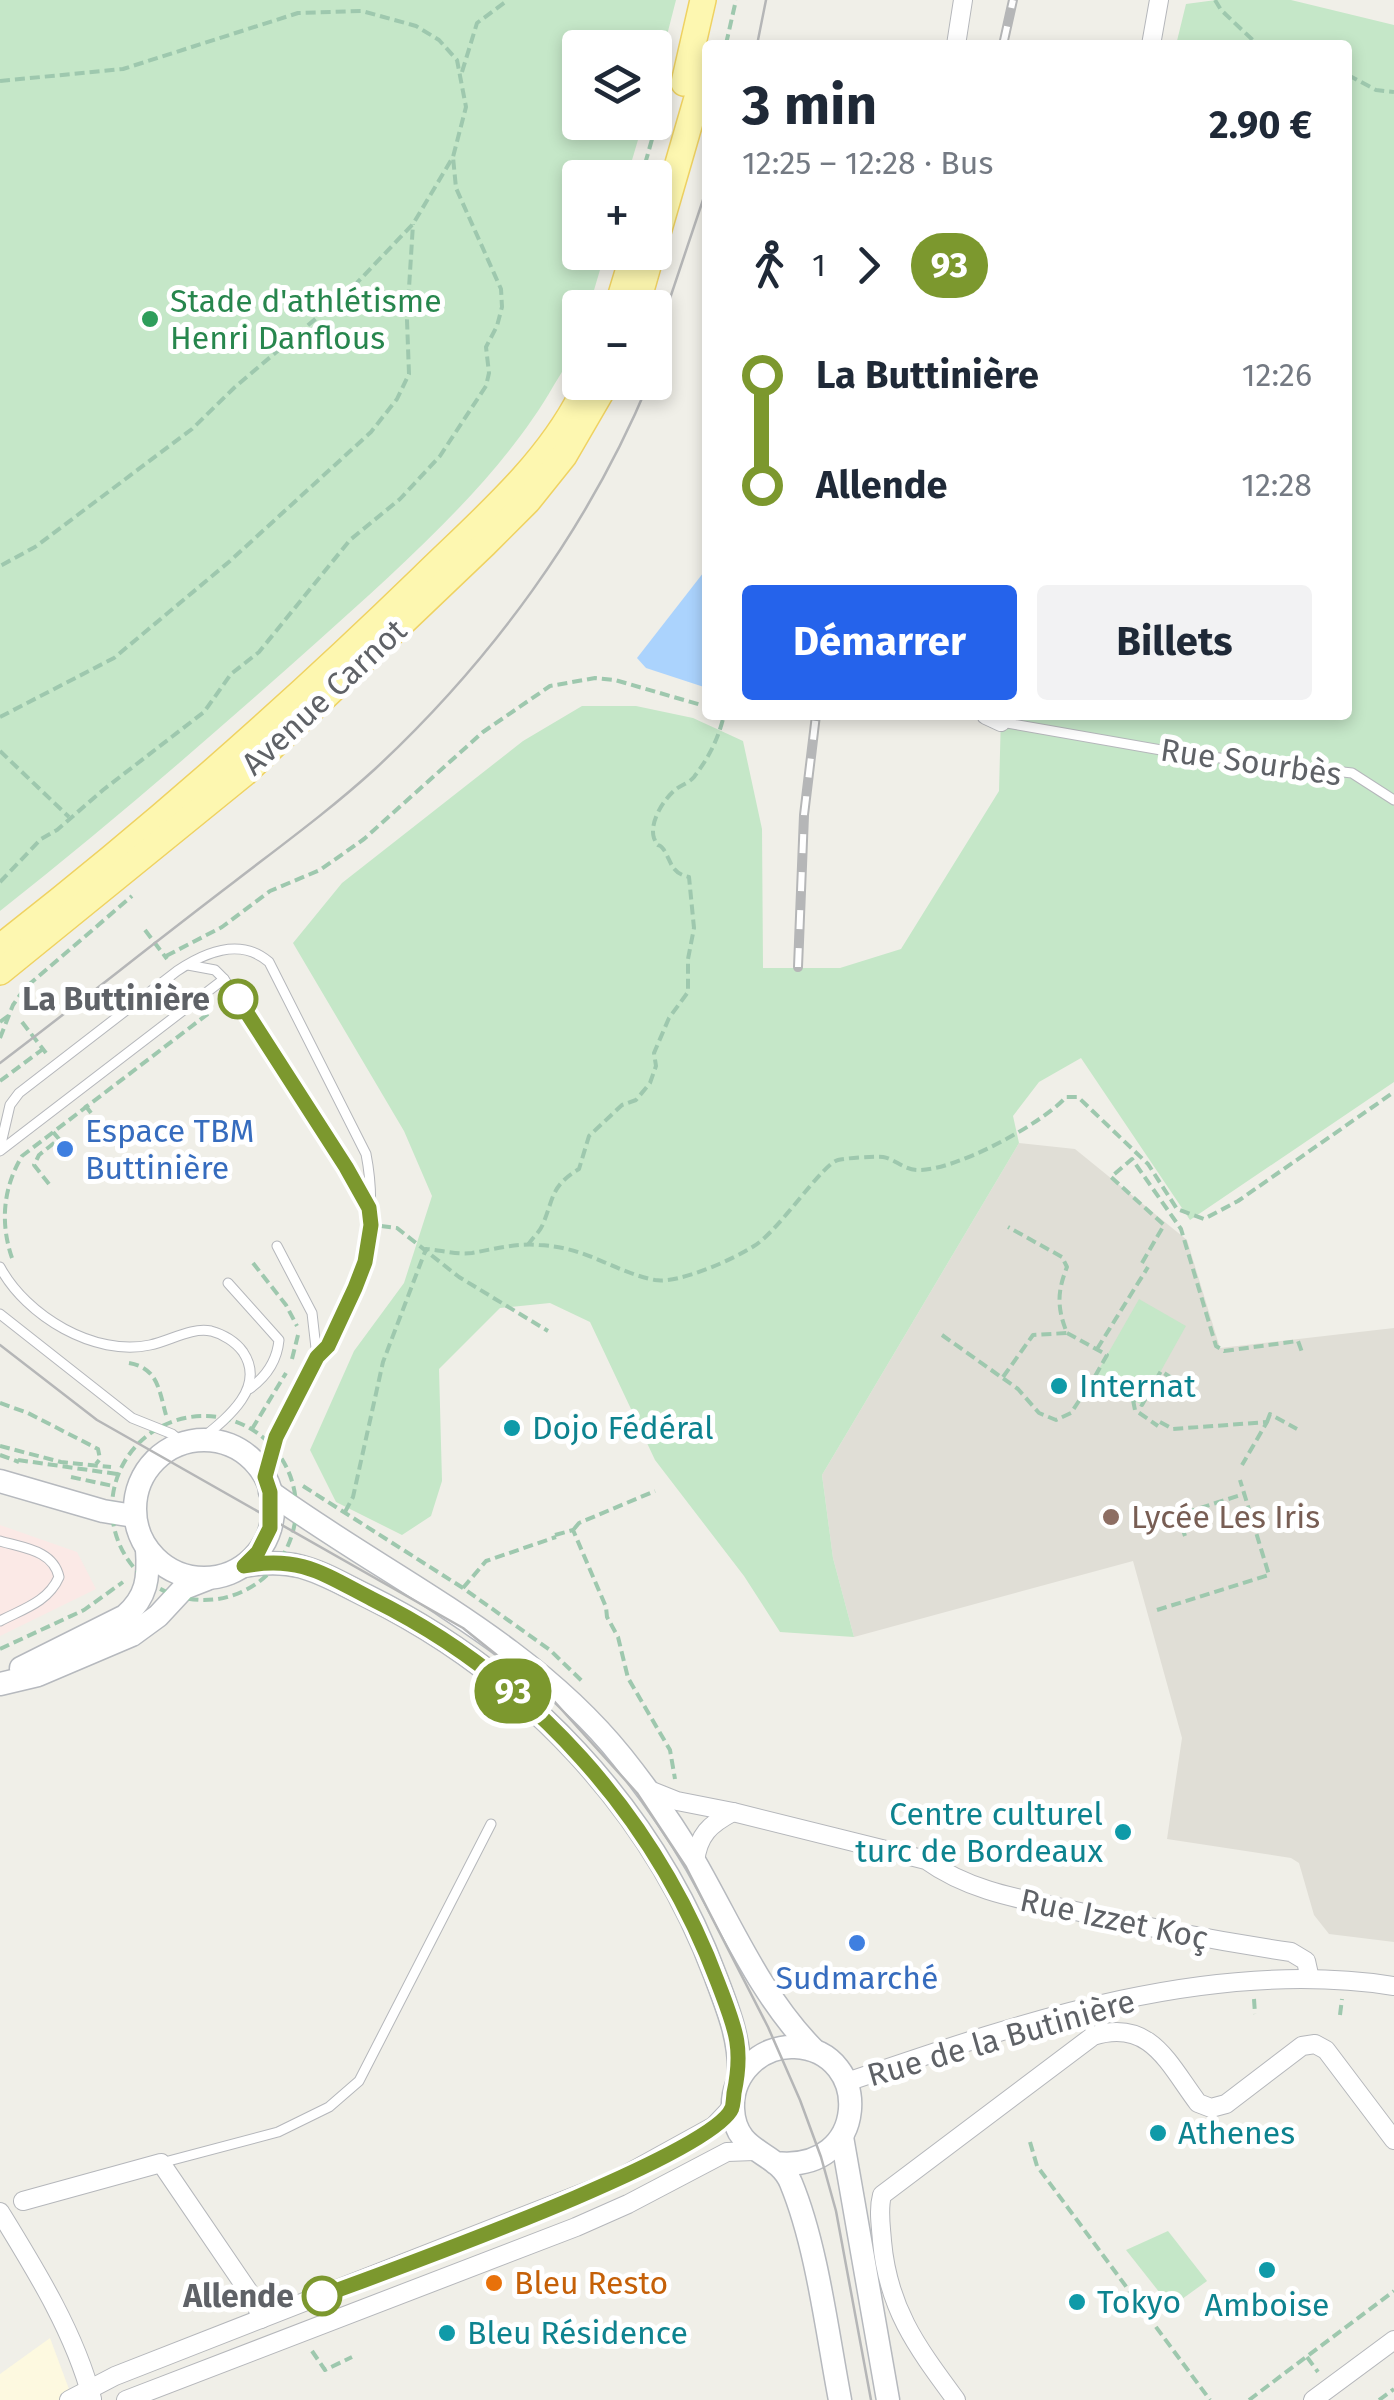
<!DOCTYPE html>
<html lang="fr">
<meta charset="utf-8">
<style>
:root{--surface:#fff;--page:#f2f2f3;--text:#1f2937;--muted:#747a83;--accent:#2563eb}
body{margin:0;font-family:"Fira Sans",sans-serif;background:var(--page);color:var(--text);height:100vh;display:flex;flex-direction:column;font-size:38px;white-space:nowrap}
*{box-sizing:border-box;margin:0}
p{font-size:32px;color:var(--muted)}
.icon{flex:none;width:55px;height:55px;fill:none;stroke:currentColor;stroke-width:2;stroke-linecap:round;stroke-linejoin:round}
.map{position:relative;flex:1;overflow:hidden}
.panel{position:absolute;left:702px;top:40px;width:650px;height:680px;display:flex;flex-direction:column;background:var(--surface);border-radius:10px;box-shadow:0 5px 15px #0003}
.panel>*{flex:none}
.badge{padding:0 20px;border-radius:32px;font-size:35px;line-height:65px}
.tools{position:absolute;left:562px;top:30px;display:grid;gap:20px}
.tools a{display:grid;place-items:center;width:110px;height:110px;border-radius:10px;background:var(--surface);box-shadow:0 5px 15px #0003;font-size:50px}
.map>.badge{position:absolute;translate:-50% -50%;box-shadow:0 0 0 5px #fff}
.legs{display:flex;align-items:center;gap:15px;height:110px;padding:0 40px;font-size:32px}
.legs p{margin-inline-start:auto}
.headline{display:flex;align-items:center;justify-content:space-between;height:170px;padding:0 40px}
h1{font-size:55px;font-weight:700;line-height:75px}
.primary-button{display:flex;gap:20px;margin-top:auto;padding:20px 40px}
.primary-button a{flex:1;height:115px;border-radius:10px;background:var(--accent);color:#fff;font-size:40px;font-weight:700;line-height:115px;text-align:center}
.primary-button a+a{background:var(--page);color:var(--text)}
ul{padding:0 40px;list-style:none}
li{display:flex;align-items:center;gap:35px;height:110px;font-size:38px}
li i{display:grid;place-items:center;width:15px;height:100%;margin:0 12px;background:currentColor}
li i::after{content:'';width:25px;height:25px;margin:-12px;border:8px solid;border-radius:50%;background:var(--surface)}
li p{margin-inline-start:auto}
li:first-child i{background:linear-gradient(#0000 50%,currentColor 0)}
li:last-child i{background:linear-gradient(currentColor 50%,#0000 0)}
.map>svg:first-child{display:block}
</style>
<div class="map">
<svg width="1394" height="2400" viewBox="0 0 1394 2400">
<rect width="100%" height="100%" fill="#f0efe8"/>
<path fill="#fdf9e0" d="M50 2338 73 2400H0V2374Z"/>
<path fill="#e0ded6" d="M1019 1143 1075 1149 1187 1240 1220 1348 1394 1328V1942L1329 1934 1314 1915 1299 1863 1291 1858 1167 1839 1182 1738 1133 1561 854 1637 833 1558 822 1475Z"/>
<path fill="#fbe9e6" d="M0 1525 77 1552 96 1589 0 1636Z"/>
<g fill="#c5e7c8">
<path d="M0 0H676L655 82V48H580V122L643 123 627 177 580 178V252L605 253 589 307 580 308C580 315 581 323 580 330 577 349 564 369 554 385 500 480 399 568 318 641 214 734 109 825 0 911Z"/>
<path d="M1216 0H1291L1394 25V1082L1190 1220 1081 1058 1039 1082 1013 1116 1019 1143 822 1475 833 1558 854 1637 780 1632 744 1576 655 1460 590 1322 550 1303 500 1308 439 1369 442 1481 431 1516 402 1535 336 1502 310 1450 354 1351 404 1283 432 1196 404 1131 293 943 342 883 523 741 582 706H636L693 718 743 741 762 829 763 968H840L901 949 999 791 1001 715H1348V45H1176L1186 4Z"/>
<path d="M1139 1299 1186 1326 1142 1405 1094 1378Z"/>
<path d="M1168 2231 1207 2281 1171 2307 1126 2250Z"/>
</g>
<path fill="#abd3fd" d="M707 568 708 688H707L646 668 637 658Z"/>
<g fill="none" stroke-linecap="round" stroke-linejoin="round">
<defs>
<g id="lane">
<path d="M1001 722 1184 754 1352 773 1394 800"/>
<path d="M188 965 215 970 224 979 346 1167 368 1206"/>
<path d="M0 1148 10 1105 19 1093 177 971C205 952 240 937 269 962L366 1154C377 1210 368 1260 344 1311 339 1322 335 1336 328 1346 301 1386 273 1428 265 1477"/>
<path d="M0 1151 224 979"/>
<path d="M277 1246 312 1313 317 1357"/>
<path d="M0 1267C26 1316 95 1357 150 1345 170 1341 191 1327 211 1331 223 1334 236 1342 243 1352 267 1388 226 1419 200 1440"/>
<path d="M228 1283 279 1340C277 1361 266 1377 249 1389"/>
<path d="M0 1314 132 1418 172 1434 183 1443"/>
<path d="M0 1541C23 1548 53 1550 59 1577 48 1602 23 1609 0 1621"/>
<path d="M161 2163 278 2132 329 2107 359 2081 491 1824"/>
</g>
<g id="street">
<path d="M956 45 963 0"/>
<path d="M1151 45 1159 0"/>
<path d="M986 715 1001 722"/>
<path d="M647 1789 677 1801 733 1812 926 1860C969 1891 1020 1899 1071 1910 1144 1927 1217 1941 1291 1952L1306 1961 1310 1979"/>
<path d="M695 1862C698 1835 710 1824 733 1812"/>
<path d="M847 2082C1020 2023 1208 1957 1394 1986"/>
<path d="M23 2201 161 2163 255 2301 261 2319"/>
<path d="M0 2212C35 2269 75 2333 92 2399"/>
<path d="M69 2400 115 2376 616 2180 714 2126 732 2107"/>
<path d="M126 2400 576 2227 628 2204 727 2152 754 2151"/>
<path d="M956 2400C917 2347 888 2309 882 2241 881 2226 878 2210 882 2195L1093 2036C1150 2018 1168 2063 1198 2103L1211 2108 1226 2104 1302 2046 1315 2044 1326 2050 1394 2140"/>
<path d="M1313 2400 1394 2340"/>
</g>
<g id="secondary">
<circle cx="204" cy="1509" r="69"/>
<path d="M0 1481 103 1511 134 1516"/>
<path d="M270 1492C389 1578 528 1640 622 1757 649 1791 674 1826 696 1864 732 1927 762 1998 814 2050"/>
<path d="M244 1566C298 1556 320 1573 367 1596 525 1674 653 1809 715 1975 728 2009 741 2041 739 2078"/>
<path d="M21 1668 125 1616C147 1597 149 1578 147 1549"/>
<path d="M0 1684 38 1675 132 1635 158 1616 184 1588 207 1579"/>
<path d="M842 2137 888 2400"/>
<path d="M775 2163C870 2174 873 2051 795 2047 761 2045 731 2074 733 2109 735 2155 778 2150 791 2183 817 2246 827 2332 840 2400"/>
</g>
<g id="primary">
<path d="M684 83 703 0"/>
<path d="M655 243 708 60"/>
<path d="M617 308 634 252"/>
<path d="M636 308 652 252"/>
<path d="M0 947C148 832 287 709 422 578 478 523 545 467 581 396"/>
<path d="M0 972 245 773 485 544 528 501 564 456 607 382"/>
</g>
</defs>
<use href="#lane" stroke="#b5b7bb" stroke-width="11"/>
<use href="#street" stroke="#b5b7bb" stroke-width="20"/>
<use href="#secondary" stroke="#b6b9be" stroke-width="25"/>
<use href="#primary" stroke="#efd262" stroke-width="28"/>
<g stroke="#9ec8ae" stroke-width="4" stroke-dasharray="10 5" stroke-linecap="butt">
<path d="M1215 0 1221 10 1258 45"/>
<path d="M726 44 736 0"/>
<path d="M462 72 477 23 508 0"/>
<path d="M1348 75 1376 90 1394 92"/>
<path d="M0 81 123 69 298 13 362 11 416 26 439 40 457 60 466 107 453 157 413 224 352 288 235 387 192 429 35 547 0 566"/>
<path d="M641 178 664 97"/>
<path d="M0 717 114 658 230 561 371 432 397 399 409 374 407 320 413 224"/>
<path d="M0 751 69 817"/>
<path d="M0 882 41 839 57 830 103 790 204 712 231 674 259 652 350 540 400 499 440 456 486 386 489 373 486 347 497 326 502 307 501 289 456 188 453 157"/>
<path d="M145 930 167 959"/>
<path d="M166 956 222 927 270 891 320 870 364 839 483 732 550 686 595 678 615 680 708 707"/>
<path d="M0 1022 8 1016"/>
<path d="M22 1022 46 1053"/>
<path d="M0 1038 13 1005 25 988 132 896"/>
<path d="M0 1081 43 1049"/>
<path d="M85 1105 94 1117"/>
<path d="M49 1184 34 1165 39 1155 59 1139 53 1132"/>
<path d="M381 1226 397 1228 459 1277 548 1331"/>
<path d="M528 1245C532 1238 540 1232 543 1224 554 1197 551 1186 579 1169L589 1136 622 1105 636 1100 650 1083 656 1066 654 1053 669 1018 688 992V959L694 928 689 877C671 873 672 863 664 850 657 840 659 851 654 838 649 823 663 800 675 790 681 785 689 783 694 777 709 757 718 740 724 715"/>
<path d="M12 1258C0 1223 3 1188 22 1156L209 1013 207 1011"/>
<path d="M253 1263 286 1305 297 1326"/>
<path d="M1142 1263 1164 1225 1111 1177 1132 1159 1181 1229 1216 1346 1224 1351 1298 1341 1303 1355"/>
<path d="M1067 1333 1107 1355 1094 1378"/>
<path d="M942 1335 1018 1389 1039 1413 1056 1420 1071 1413 1094 1378 1142 1405 1161 1371 1182 1385"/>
<path d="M1097 1349 1148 1267"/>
<path d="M292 1359 298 1335"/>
<path d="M129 1363C158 1368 159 1390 166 1415"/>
<path d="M1003 1377 1033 1335 1067 1333C1057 1308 1057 1292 1067 1267L1062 1257 1008 1227"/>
<path d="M1133 1400 1135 1410 1158 1426"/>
<path d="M0 1403 28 1413 98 1449 100 1459 96 1464"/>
<circle cx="204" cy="1508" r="92"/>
<path d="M1160 1422 1173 1429 1267 1422 1242 1465"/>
<path d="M1267 1422 1270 1414 1297 1429"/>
<path d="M252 1429 286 1373"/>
<path d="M0 1446 61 1462 111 1467"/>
<path d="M0 1455 19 1462"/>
<path d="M18 1460 117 1474"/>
<path d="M71 1477 113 1486"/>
<path d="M303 1486 463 1588 550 1650 584 1683"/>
<path d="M345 1512 353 1497 383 1362 426 1249C440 1250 458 1255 472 1253 494 1249 516 1243 539 1245 587 1247 614 1272 655 1280 679 1284 734 1259 754 1246 779 1231 822 1164 838 1160 846 1158 875 1156 883 1157 895 1159 904 1170 918 1170 955 1171 1042 1124 1066 1097H1078L1148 1164 1177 1209 1204 1219 1238 1201 1394 1092"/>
<path d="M574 1529 579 1523 655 1491"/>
<path d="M555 1535 573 1530 606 1607 607 1617 618 1637 628 1678 670 1750 675 1779"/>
<path d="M1185 1536 1178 1515 1244 1494"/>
<path d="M463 1588 486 1561 556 1537"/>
<path d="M1157 1610 1269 1575 1240 1480"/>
<path d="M0 1649 84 1610 123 1582"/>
<path d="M1254 1999 1255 2014"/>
<path d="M1340 2015 1342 1999"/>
<path d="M1030 2142 1037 2166 1210 2400"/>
<path d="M312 2351 325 2370 352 2357"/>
<path d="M1307 2357 1318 2372"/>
<path d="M1249 2400 1394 2291"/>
<path d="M1379 2400 1394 2389"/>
</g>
<use href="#lane" stroke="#fff" stroke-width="9"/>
<use href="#street" stroke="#fff" stroke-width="18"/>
<use href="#secondary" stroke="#fff" stroke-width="22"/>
<use href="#primary" stroke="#fdf7b0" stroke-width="25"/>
<g stroke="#b5b6b7" stroke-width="2.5">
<path d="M757 45 766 0"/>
<path d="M655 343 708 185"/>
<path d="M655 368 670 333"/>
<path d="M0 1063C78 1004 155 942 234 882 282 845 330 810 375 769 491 661 588 529 649 382"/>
<path d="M0 1345 97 1420 463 1628 553 1700 637 1793 686 1867 768 2027 800 2100 821 2157 836 2211 871 2400"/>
</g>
<defs>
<g id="rail">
<path d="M1003 45 1013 0"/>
<path d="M798 967 804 815 816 715"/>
</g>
</defs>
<use href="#rail" stroke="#b5b6b7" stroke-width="10"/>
<use href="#rail" stroke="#fff" stroke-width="6" stroke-dasharray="19" stroke-linecap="butt"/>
</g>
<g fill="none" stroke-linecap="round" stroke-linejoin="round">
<defs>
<path id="line-1" d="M238 999 346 1167 369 1208 371 1225 365 1262 355 1288 328 1346 317 1357 276 1437 265 1477 270 1492V1528L258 1552 244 1566C300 1555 325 1575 372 1599 532 1678 656 1817 718 1983 735 2028 744 2046 734 2093 734 2093 733 2107 732 2108 713 2156 385 2272 322 2296"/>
</defs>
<use href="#line-1" stroke="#fff" stroke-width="22"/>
<use href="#line-1" stroke="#7c982e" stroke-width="15"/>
</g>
<circle fill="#2e9e5b" stroke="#fff" stroke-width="4" cx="150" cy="319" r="10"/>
<g fill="#fff" stroke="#7c982e" stroke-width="5">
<circle cx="238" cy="999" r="18"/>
<circle cx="322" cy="2296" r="18"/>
</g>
<g fill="#3f7fe0" stroke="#fff" stroke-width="4">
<circle cx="65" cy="1149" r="10"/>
<circle cx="857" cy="1943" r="10"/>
</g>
<g fill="#0f9aa8" stroke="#fff" stroke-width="4">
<circle cx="1059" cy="1386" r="10"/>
<circle cx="512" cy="1428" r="10"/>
<circle cx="1123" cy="1832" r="10"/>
<circle cx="1158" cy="2133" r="10"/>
<circle cx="1267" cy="2270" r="10"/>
<circle cx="1077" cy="2302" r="10"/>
<circle cx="447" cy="2333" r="10"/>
</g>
<circle fill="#8d6e63" stroke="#fff" stroke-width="4" cx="1111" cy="1517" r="10"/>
<circle fill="#e8710a" stroke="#fff" stroke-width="4" cx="494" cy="2283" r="10"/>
<g text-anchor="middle" stroke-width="10" stroke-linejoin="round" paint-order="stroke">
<g font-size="32" fill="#27864d" stroke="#fff" text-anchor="start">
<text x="170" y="312">Stade d'athlétisme<tspan x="170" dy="37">Henri Danflous</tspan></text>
</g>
<g font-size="32" fill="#5f6267" stroke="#fff">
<text transform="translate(324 697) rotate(-43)" y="11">Avenue Carnot</text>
<text transform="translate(1251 762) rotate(8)" y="11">Rue Sourbès</text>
<text transform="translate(1114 1919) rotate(12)" y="11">Rue Izzet Koç</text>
<text transform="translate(1001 2038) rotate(-16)" y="11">Rue de la Butinière</text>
</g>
<g font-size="32" font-weight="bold" fill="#5f6267" stroke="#fff" text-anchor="end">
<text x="210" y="1010">La Buttinière</text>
<text x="294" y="2307">Allende</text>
</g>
<g font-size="32" fill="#366cbe" stroke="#fff" text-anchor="start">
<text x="85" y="1142">Espace TBM<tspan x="85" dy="37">Buttinière</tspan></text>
<text x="857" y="1989" text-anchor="middle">Sudmarché</text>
</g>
<g font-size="32" fill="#0d838f" stroke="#fff" text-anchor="start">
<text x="1079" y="1397">Internat</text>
<text x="532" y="1439">Dojo Fédéral</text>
<text x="1103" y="1825" text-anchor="end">Centre culturel<tspan x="1103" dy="37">turc de Bordeaux</tspan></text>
<text x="1178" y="2144">Athenes</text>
<text x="1097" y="2313">Tokyo</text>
<text x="1267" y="2316" text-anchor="middle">Amboise</text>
<text x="467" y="2344">Bleu Résidence</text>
</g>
<g font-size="32" fill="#785e54" stroke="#fff" text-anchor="start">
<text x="1131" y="1528">Lycée Les Iris</text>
</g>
<g font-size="32" fill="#c56008" stroke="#fff" text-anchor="start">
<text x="514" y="2294">Bleu Resto</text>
</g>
</g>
</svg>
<div class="tools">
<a><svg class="icon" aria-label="layers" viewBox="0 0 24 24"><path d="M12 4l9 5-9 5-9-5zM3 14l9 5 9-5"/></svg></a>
<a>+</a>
<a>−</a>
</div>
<b class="badge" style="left:513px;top:1691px;background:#7c982e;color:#fff">93</b>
<section class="panel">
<div class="headline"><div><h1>3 min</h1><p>12:25 – 12:28 · Bus</p></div><b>2.90 €</b></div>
<div class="legs"><svg class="icon" aria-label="walk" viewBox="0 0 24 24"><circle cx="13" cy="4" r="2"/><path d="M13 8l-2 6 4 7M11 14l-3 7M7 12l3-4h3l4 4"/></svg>1<svg class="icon" aria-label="forward" viewBox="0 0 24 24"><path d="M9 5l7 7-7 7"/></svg><b class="badge" style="background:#7c982e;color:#fff">93</b></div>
<ul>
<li><i style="color:#7c982e"></i><b>La Buttinière</b><p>12:26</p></li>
<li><i style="color:#7c982e"></i><b>Allende</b><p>12:28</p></li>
</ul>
<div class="primary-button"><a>Démarrer</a><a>Billets</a></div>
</section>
</div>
